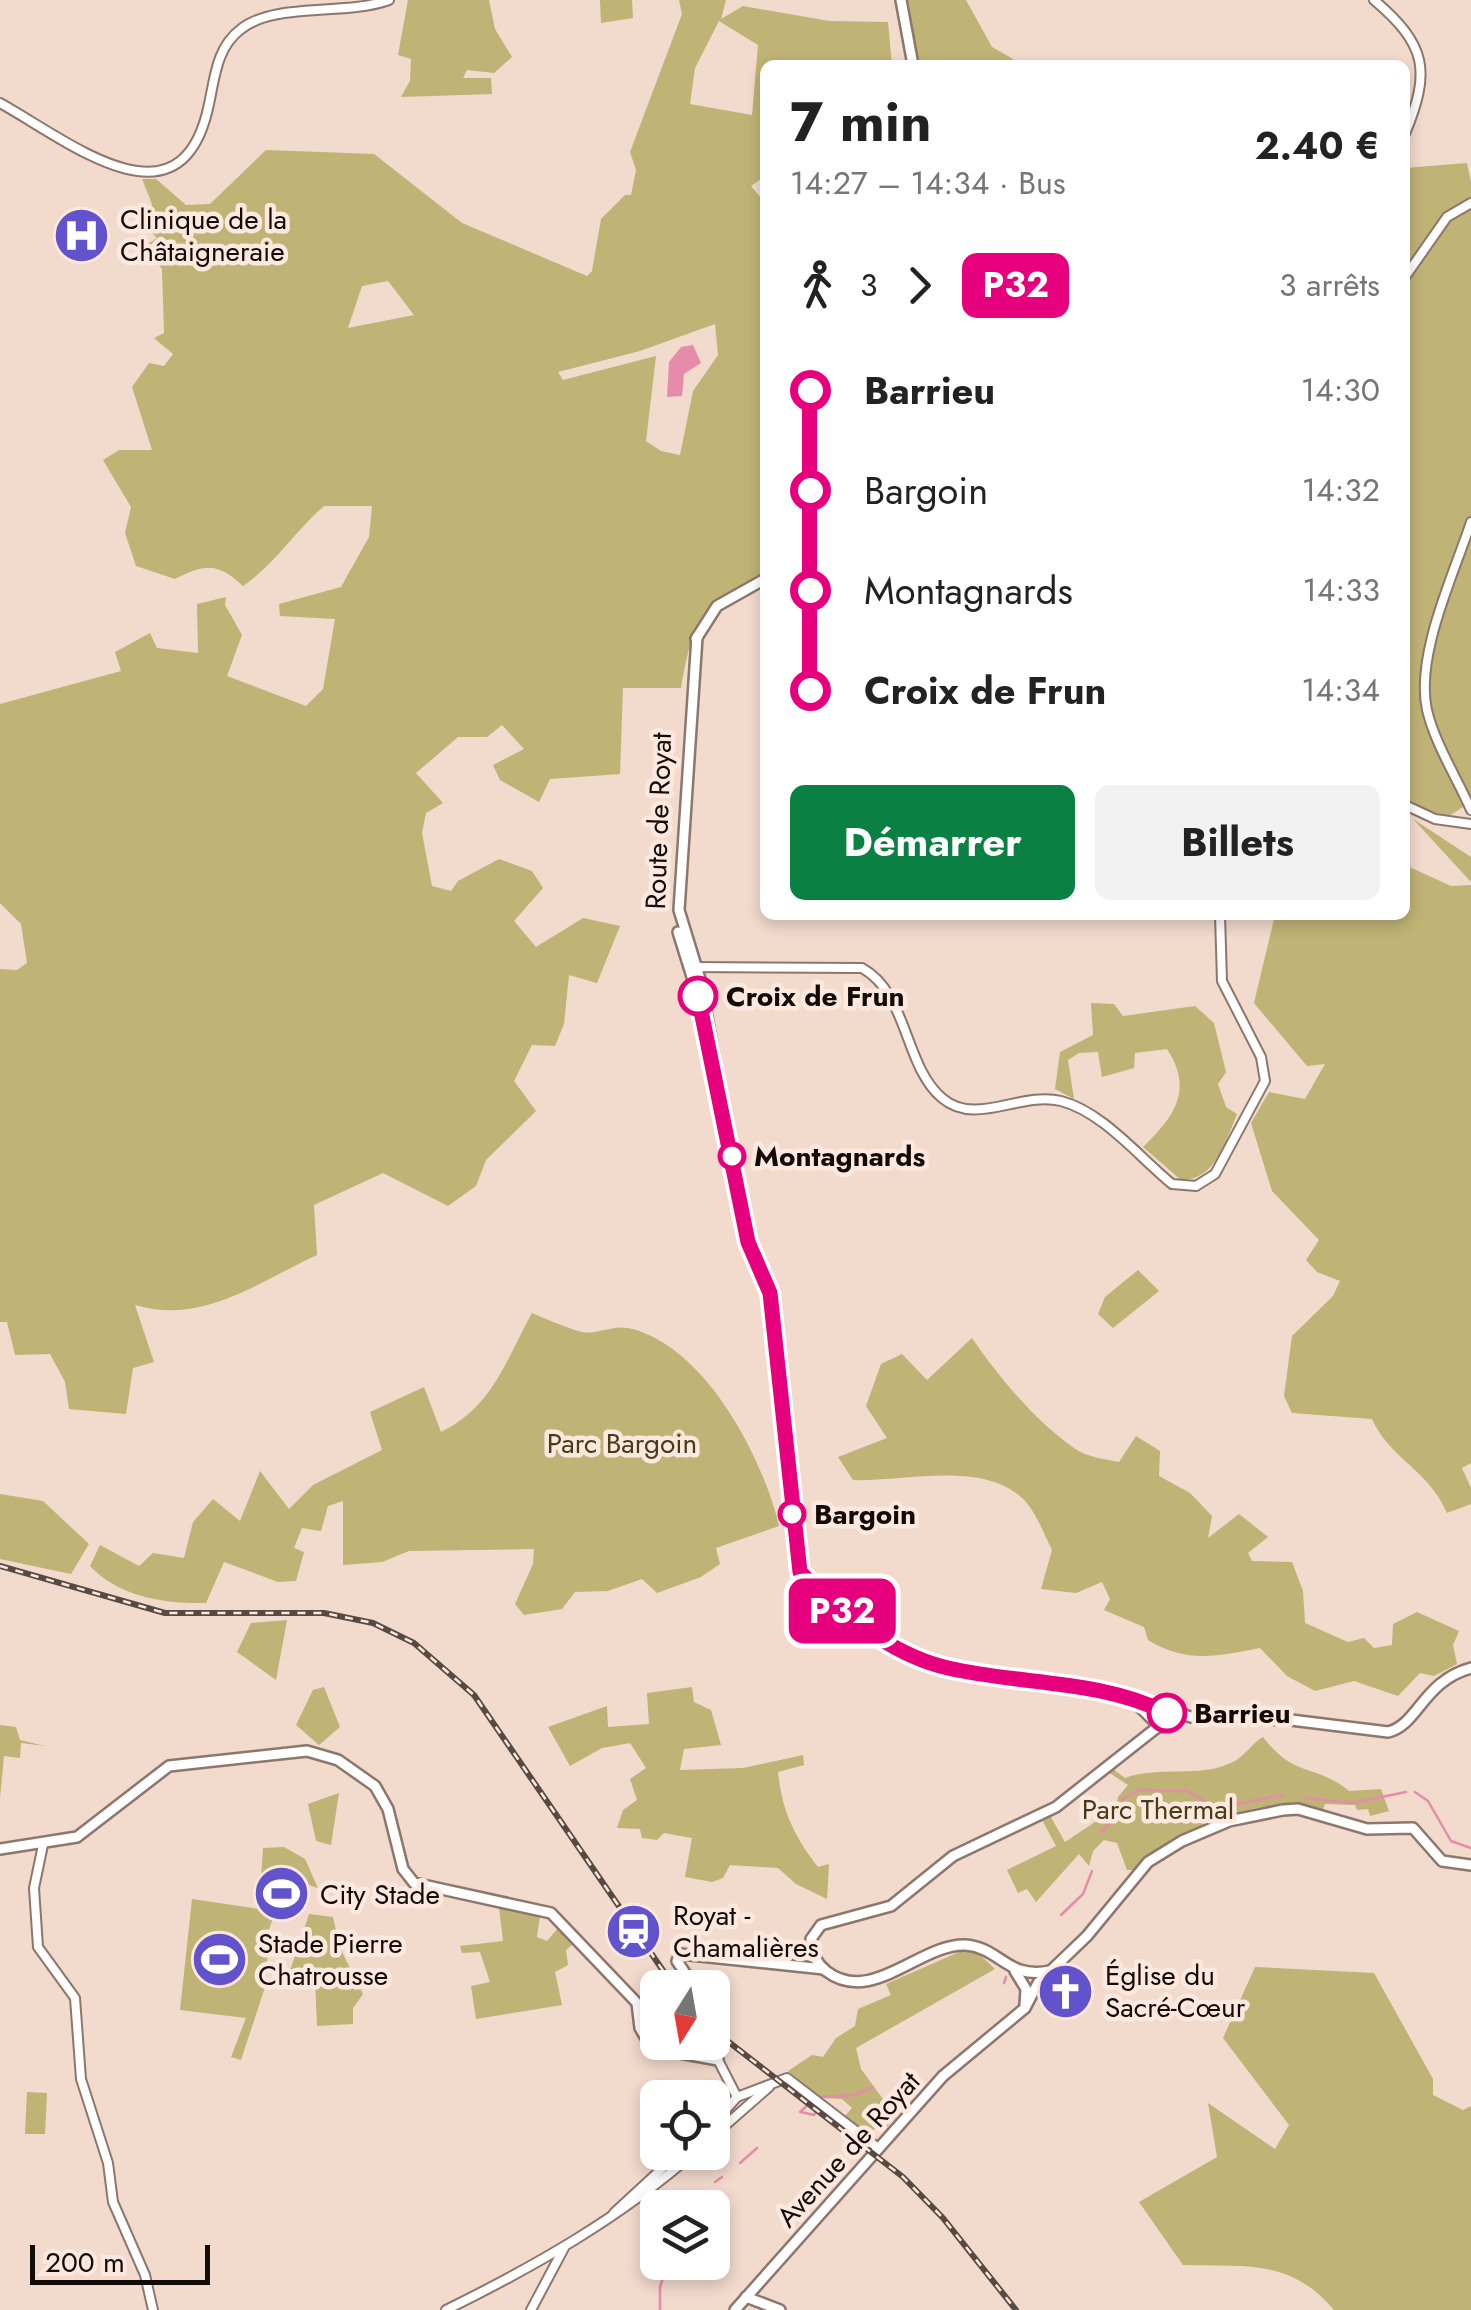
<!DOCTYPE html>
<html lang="fr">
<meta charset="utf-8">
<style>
:root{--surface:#fff;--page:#f2f2f2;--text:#222;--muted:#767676;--accent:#0b8043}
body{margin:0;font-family:Jost,sans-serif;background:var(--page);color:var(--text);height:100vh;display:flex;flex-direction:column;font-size:38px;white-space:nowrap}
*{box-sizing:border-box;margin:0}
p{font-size:32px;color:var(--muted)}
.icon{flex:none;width:55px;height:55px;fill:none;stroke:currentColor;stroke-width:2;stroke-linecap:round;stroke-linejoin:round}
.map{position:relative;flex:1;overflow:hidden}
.sheet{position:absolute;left:760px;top:60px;width:650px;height:860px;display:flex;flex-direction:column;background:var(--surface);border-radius:15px;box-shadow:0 5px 15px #0003}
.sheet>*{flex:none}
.badge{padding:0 20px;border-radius:15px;font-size:35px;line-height:65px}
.needle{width:65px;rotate:191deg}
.buttons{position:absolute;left:640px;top:1970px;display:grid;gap:20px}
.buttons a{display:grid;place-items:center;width:90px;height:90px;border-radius:15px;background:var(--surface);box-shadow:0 5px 15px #0003;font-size:50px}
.scale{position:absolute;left:30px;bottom:25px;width:180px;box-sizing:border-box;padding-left:10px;border:5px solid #130b07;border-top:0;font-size:28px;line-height:35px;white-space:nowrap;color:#130b07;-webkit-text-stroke:8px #fce8de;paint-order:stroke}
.map>.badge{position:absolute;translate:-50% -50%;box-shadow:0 0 0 5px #fff}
.legs{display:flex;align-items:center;gap:15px;height:110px;padding:0 30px;font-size:32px}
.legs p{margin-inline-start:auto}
.overview{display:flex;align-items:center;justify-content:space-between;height:170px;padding:0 30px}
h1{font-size:55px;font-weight:700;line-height:75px}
.cta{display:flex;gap:20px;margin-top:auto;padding:20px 30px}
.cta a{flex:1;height:115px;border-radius:15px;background:var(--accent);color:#fff;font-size:40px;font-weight:700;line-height:115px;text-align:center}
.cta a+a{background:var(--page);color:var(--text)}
ul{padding:0 30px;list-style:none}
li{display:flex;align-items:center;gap:35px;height:100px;font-size:38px}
li i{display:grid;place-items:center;width:15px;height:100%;margin:0 12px;background:currentColor}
li i::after{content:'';width:25px;height:25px;margin:-12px;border:8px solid;border-radius:50%;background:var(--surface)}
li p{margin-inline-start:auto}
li:first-child i{background:linear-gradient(#0000 50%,currentColor 0)}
li:last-child i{background:linear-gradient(currentColor 50%,#0000 0)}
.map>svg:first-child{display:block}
</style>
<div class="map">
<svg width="1471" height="2310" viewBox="0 0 1471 2310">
<rect width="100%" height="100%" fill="#f2dacd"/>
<g fill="#bfb375" fill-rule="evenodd">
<path d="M408 0H489L495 29 512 57 494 73 467 70 463 78H491L492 94 401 97 410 81 411 59 398 55Z"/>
<path d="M600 0H632L633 18 601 23Z"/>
<path d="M679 0H726L721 19 743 6 829 21 888 22 892 65H765V176L751 186 765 203V572C698 609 695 613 681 688H623L620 774 550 779 539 802 500 780 493 765 524 749 502 725 487 737H458L416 773 443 803 426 813 422 833 432 886 451 891 458 881 499 859 532 871 543 888 514 921 536 947 583 918 620 926 597 983 569 975 564 1024 555 1046 532 1045 514 1081 536 1111 486 1160 476 1186 448 1206 383 1173 314 1205 317 1255C256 1283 203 1325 135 1305L154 1362 133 1368 126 1414 69 1409 65 1382 50 1354 15 1355 7 1322H0V969L17 970 27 963 21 924 0 903V704L121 671 115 652 150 633 157 648 198 653 197 604 226 597 225 605 242 635 227 676 306 706 323 689 335 619 280 616 279 604 341 587 369 537 372 506H324C294 532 276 563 243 586 217 562 205 564 175 579L136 566 125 533 131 507 103 460 119 450H152L132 387 149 363 164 366 173 354 154 338 164 333 162 269 143 247 157 238 147 227 152 204 142 179H156L186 205 210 204 266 150 374 154 462 223 587 276 592 271 601 219 625 195H631L636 170 630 152 682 14ZM719 21 758 45 752 115 690 104 695 68ZM388 281 414 315 348 328 362 286ZM715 324 718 355 693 391 680 455 661 451 646 441 656 356 563 380 558 372 640 351Z"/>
<path d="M907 0H966L992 47 1013 59 1010 65H918Z"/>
<path d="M1467 163 1471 182V802L1449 816 1425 811 1405 798V168Z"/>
<path d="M1413 819 1471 857V882Z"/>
<path d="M1405 865 1451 886 1471 885V1463L1462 1468 1471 1488V1504L1447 1513C1428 1469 1390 1459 1372 1419L1292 1413 1284 1396 1292 1336 1333 1296 1340 1281 1317 1272 1306 1260 1319 1240 1272 1191 1251 1123 1269 1092 1305 1099 1325 1064 1307 1066 1254 1003 1275 915H1405Z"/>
<path d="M1091 1003 1114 1004 1123 1016 1195 1006 1214 1023 1226 1072 1218 1084 1226 1107 1237 1114C1226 1140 1215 1181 1181 1180L1143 1147C1174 1117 1194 1090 1167 1049L1135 1053 1134 1068 1102 1077 1098 1052 1079 1053 1068 1060 1074 1099 1055 1089 1060 1052 1093 1035Z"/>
<path d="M1138 1270 1159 1291 1113 1328 1098 1314 1105 1297Z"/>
<path d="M532 1313C543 1318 573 1330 582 1332 596 1335 612 1325 628 1328 704 1344 763 1457 779 1526L716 1548 720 1564 701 1577 657 1593 642 1579 608 1591 575 1592 562 1609 524 1615 515 1604 533 1564 534 1549 409 1551 382 1562 343 1565V1501L328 1506 321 1531 302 1528 294 1548 304 1552 296 1581 278 1582 224 1562 206 1603C165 1604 119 1597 90 1566L100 1545 139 1566 153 1553 184 1558 193 1522 213 1499 240 1521 260 1471 289 1509 313 1485 382 1450 370 1412 424 1387 441 1432C493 1406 505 1362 532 1313Z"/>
<path d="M972 1338C998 1376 1035 1421 1074 1448 1085 1457 1105 1459 1119 1462L1136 1436 1160 1451 1159 1476 1190 1493 1212 1516 1208 1538 1239 1514 1268 1537 1248 1553 1252 1561 1292 1562 1303 1591 1305 1623 1348 1642 1364 1638 1374 1648 1392 1645 1393 1624 1417 1612 1459 1631 1453 1645 1457 1664 1434 1676 1420 1673 1398 1696 1354 1681 1315 1691 1287 1676 1260 1648C1218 1656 1187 1664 1148 1640L1144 1627 1104 1610 1110 1599 1102 1582 1076 1593 1041 1589 1052 1550C1043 1532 1035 1509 1020 1496 978 1461 902 1482 853 1480L838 1457 887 1438 866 1406 881 1364 902 1354 927 1380Z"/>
<path d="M0 1494 43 1501 89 1544 71 1574 0 1559Z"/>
<path d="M287 1620 276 1680 237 1652 251 1623Z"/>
<path d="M324 1687 340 1727 319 1745 296 1725 313 1690Z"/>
<path d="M692 1687 694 1702 711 1710 721 1745 684 1749 680 1770 743 1768 803 1755 804 1765 778 1772C782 1811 794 1836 818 1867L829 1864 827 1899 796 1884 778 1868 730 1865 723 1878 712 1882 685 1877 692 1838 664 1833 657 1840 642 1838 640 1829 617 1828 623 1810 637 1800 630 1779 646 1768 630 1743 602 1748 570 1766 548 1727 607 1706 608 1727 649 1724 647 1693Z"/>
<path d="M0 1725 16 1727 20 1740 45 1746 21 1743 20 1758 4 1756 0 1798Z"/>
<path d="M1263 1737C1295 1779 1315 1763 1349 1791L1381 1789 1389 1811 1370 1816 1368 1809 1357 1810 1355 1805 1325 1804 1322 1812C1260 1787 1184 1834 1136 1870H1127L1117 1843 1104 1840 1093 1851 1089 1866 1079 1854 1036 1902 1027 1889 1018 1893 1007 1870 1056 1846 1040 1816 1048 1812 1065 1842 1116 1808 1118 1797 1128 1785 1105 1770 1109 1766 1125 1778C1161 1765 1199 1779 1233 1762 1244 1757 1252 1743 1263 1737Z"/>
<path d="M339 1793 331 1845 316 1841 308 1804Z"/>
<path d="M284 1847 305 1859 318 1888 296 1881 284 1908 271 1904 269 1926 271 1910 277 1908 269 1929 266 1984 241 2060 231 2057 246 2018 180 2010 192 1899 259 1909 263 1848Z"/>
<path d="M499 1907 540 1915 537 1937 547 1941 558 1928 572 1945 566 1950 568 1965 555 1972 562 2005 476 2019 471 1986 490 1982 480 1952 462 1953 460 1946 503 1941Z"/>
<path d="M309 1914 333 1917 340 1948 363 1994 353 2008V2024L317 2026 315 1979 293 1982 290 1971Z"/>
<path d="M966 1949 977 1952 995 1969 856 2048 861 2069 896 2117 887 2127 865 2131 845 2116 852 2108 842 2099 822 2098 788 2071 812 2055 823 2057 836 2038 855 2026 858 2009 891 1995 886 1984Z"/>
<path d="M1255 1967 1374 1973 1433 2079V2095L1463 2110 1471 2106V2310H1334C1290 2258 1246 2267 1183 2265L1139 2202 1217 2157 1208 2103 1275 2149 1289 2125 1223 2038Z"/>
<path d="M27 2092 47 2093 45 2134H25Z"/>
</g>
<path fill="#e58caa" d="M693 345 701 363 684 374 682 396 667 397 669 362 681 347Z"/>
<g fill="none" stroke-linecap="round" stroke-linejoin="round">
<g stroke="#e58caa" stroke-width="2.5">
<path d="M1415 1792 1428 1801 1451 1841 1471 1848"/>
<path d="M1306 1798 1352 1803 1406 1792"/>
<path d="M1101 1832 1120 1815 1123 1799 1139 1790 1187 1791 1217 1808 1283 1795"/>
<path d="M1061 1915 1083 1894 1092 1871"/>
<path d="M1004 1983 1006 1977"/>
<path d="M817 2097 855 2095 873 2087"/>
<path d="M800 2112 811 2102"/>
<path d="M801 2112 814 2115 819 2107"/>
<path d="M740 2163 757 2148"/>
<path d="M715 2182 722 2177"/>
<path d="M660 2310V2287L668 2262"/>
</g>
<defs>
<g id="tertiary">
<path d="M1374 0C1427 45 1431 71 1405 134"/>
<path d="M0 103C69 141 182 236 209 104 215 76 217 47 241 29 275 2 345 16 389 0"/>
<path d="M1405 277 1447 217 1471 203"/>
<path d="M1471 522C1454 574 1415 655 1427 710 1435 744 1457 778 1471 810"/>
<path d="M1405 805 1435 819 1471 824"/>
<path d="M691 967 862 968C908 993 904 1066 942 1098 976 1127 1020 1091 1061 1101 1103 1112 1139 1157 1172 1184L1196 1186 1215 1174 1265 1081 1261 1057 1222 981 1220 915"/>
<path d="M43 1845 34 1888 38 1947 75 1998 81 2079 108 2163 113 2202 145 2275 153 2310"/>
<path d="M718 2060 737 2097"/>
<path d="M737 2097 787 2078 878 2148"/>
<path d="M712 2125 737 2097"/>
<path d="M712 2137 769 2087"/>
<path d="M614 2213 680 2152"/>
<path d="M446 2310C535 2266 620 2218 695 2152"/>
<path d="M531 2310 564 2248"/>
</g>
<g id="secondary">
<path d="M901 0 913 65"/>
<path d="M697 637 679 910 700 979 748 1241 769 1293 800 1572 870 1632 942 1667 1070 1682 1191 1717 1291 1720 1388 1732C1418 1725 1423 1681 1471 1668"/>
<path d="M696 639 717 606 765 579"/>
<path d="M678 932 697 993"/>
<path d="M1138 1705 1152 1719"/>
<path d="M0 1849 77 1837 169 1766 307 1751 338 1760 375 1786 388 1809 403 1869 414 1883 551 1913 637 2003 640 2028 652 2048 718 2060 712 2035"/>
<path d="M1015 1971 1026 1989 1025 2005"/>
<path d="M1050 1971C1007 1980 1000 1947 965 1945 919 1944 872 2006 826 1971 815 1962 811 1952 811 1939L821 1925 891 1906 953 1856 1056 1807 1155 1729 1182 1716"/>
<path d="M695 1988 677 1961 680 1954 824 1969"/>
<path d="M746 2297 780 2310"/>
<path d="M735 2310 943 2076 1025 2008 1038 1983 1087 1936 1148 1862 1182 1841 1229 1821 1283 1810 1298 1809 1367 1829 1413 1828 1442 1861 1471 1865"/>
</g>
</defs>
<use href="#tertiary" stroke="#8d776c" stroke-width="12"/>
<use href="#secondary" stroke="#8d776c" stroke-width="14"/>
<use href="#tertiary" stroke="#fff" stroke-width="8"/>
<use href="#secondary" stroke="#fff" stroke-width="9"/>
<defs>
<g id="rail">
<path d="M0 1566 165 1613H324L373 1623 414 1643 474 1695 675 1988"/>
<path d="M712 2029 903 2177 943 2218 1016 2310"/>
</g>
</defs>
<use href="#rail" stroke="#564a43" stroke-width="6"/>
<use href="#rail" stroke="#fce8de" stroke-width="2.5" stroke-dasharray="8" stroke-linecap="butt"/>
</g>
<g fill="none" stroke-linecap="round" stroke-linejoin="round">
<defs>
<path id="line-1" d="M698 996 748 1242 770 1293 800 1572C840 1613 891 1655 948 1668 1022 1685 1098 1679 1167 1713"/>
</defs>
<use href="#line-1" stroke="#fff" stroke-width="22"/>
<use href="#line-1" stroke="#e6007e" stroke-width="15"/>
</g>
<defs>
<symbol id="hospital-disc" viewBox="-11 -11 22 22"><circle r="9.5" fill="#6253cc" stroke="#fce8de"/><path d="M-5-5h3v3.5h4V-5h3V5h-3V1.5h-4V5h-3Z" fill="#fff"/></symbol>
<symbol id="stadium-disc" viewBox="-11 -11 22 22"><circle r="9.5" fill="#6253cc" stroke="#fce8de"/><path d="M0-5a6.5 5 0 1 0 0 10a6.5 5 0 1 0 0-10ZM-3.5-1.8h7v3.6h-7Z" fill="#fff"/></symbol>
<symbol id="station-disc" viewBox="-11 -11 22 22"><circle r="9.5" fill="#6253cc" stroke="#fce8de"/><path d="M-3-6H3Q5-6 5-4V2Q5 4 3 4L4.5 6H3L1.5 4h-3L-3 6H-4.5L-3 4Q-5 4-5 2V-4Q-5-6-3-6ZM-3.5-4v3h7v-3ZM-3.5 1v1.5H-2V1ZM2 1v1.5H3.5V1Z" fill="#fff"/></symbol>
<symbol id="church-disc" viewBox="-11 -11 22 22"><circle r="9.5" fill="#6253cc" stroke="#fce8de"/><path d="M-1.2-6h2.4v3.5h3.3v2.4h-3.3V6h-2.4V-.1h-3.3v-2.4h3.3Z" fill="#fff"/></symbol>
</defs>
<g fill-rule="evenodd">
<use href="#hospital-disc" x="50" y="204" width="63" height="63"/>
<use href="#stadium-disc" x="250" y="1862" width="63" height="63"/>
<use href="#station-disc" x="602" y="1900" width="63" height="63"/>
<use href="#stadium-disc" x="188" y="1928" width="63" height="63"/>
<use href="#church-disc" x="1034" y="1960" width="63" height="63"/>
</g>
<g fill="#fff" stroke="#e6007e" stroke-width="5">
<circle cx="698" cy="996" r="18"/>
<circle cx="732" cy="1156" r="12"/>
<circle cx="792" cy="1514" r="12"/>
<circle cx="1167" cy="1713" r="18"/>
</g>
<g text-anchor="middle" stroke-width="9" stroke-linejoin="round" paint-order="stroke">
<g font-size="28" fill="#130b07" stroke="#fce8de" text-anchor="start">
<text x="120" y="229">Clinique de la<tspan x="120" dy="32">Châtaigneraie</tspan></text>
<text x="320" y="1904">City Stade</text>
<text x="673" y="1925">Royat -<tspan x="673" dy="32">Chamalières</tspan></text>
<text x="258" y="1953">Stade Pierre<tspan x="258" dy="32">Chatrousse</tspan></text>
<text x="1105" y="1985">Église du<tspan x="1105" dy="32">Sacré-Cœur</tspan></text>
</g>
<g font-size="28" fill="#130b07" stroke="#fce8de">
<text transform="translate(658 821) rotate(-88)" y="10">Route de Royat</text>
<text transform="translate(848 2149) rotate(-48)" y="10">Avenue de Royat</text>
</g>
<g font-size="28" font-weight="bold" fill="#130b07" stroke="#fce8de" text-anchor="start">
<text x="726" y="1006">Croix de Frun</text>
<text x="754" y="1166">Montagnards</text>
<text x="814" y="1524">Bargoin</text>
<text x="1194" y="1723">Barrieu</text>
</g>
<g font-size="28" fill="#453d16" stroke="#fce8de">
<text x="622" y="1453">Parc Bargoin</text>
<text x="1158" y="1819">Parc Thermal</text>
</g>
</g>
</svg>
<div class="buttons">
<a><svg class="needle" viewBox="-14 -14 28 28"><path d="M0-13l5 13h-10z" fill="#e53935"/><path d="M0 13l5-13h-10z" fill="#767676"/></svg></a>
<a><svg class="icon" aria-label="locate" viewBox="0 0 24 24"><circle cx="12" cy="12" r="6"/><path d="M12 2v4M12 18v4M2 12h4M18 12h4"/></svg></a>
<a><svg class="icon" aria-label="layers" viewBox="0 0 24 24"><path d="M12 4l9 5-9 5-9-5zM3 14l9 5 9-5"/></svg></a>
</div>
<div class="scale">200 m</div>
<b class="badge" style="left:842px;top:1611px;background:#e6007e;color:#fff">P32</b>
<section class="sheet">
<div class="overview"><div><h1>7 min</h1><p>14:27 – 14:34 · Bus</p></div><b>2.40 €</b></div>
<div class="legs"><svg class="icon" aria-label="walk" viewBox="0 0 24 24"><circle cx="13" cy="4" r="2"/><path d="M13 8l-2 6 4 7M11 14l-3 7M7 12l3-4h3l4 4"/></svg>3<svg class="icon" aria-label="forward" viewBox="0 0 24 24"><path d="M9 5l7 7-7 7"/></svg><b class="badge" style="background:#e6007e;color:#fff">P32</b><p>3 arrêts</p></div>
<ul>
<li><i style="color:#e6007e"></i><b>Barrieu</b><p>14:30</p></li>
<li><i style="color:#e6007e"></i><span>Bargoin</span><p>14:32</p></li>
<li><i style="color:#e6007e"></i><span>Montagnards</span><p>14:33</p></li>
<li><i style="color:#e6007e"></i><b>Croix de Frun</b><p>14:34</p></li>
</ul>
<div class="cta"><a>Démarrer</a><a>Billets</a></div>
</section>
</div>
